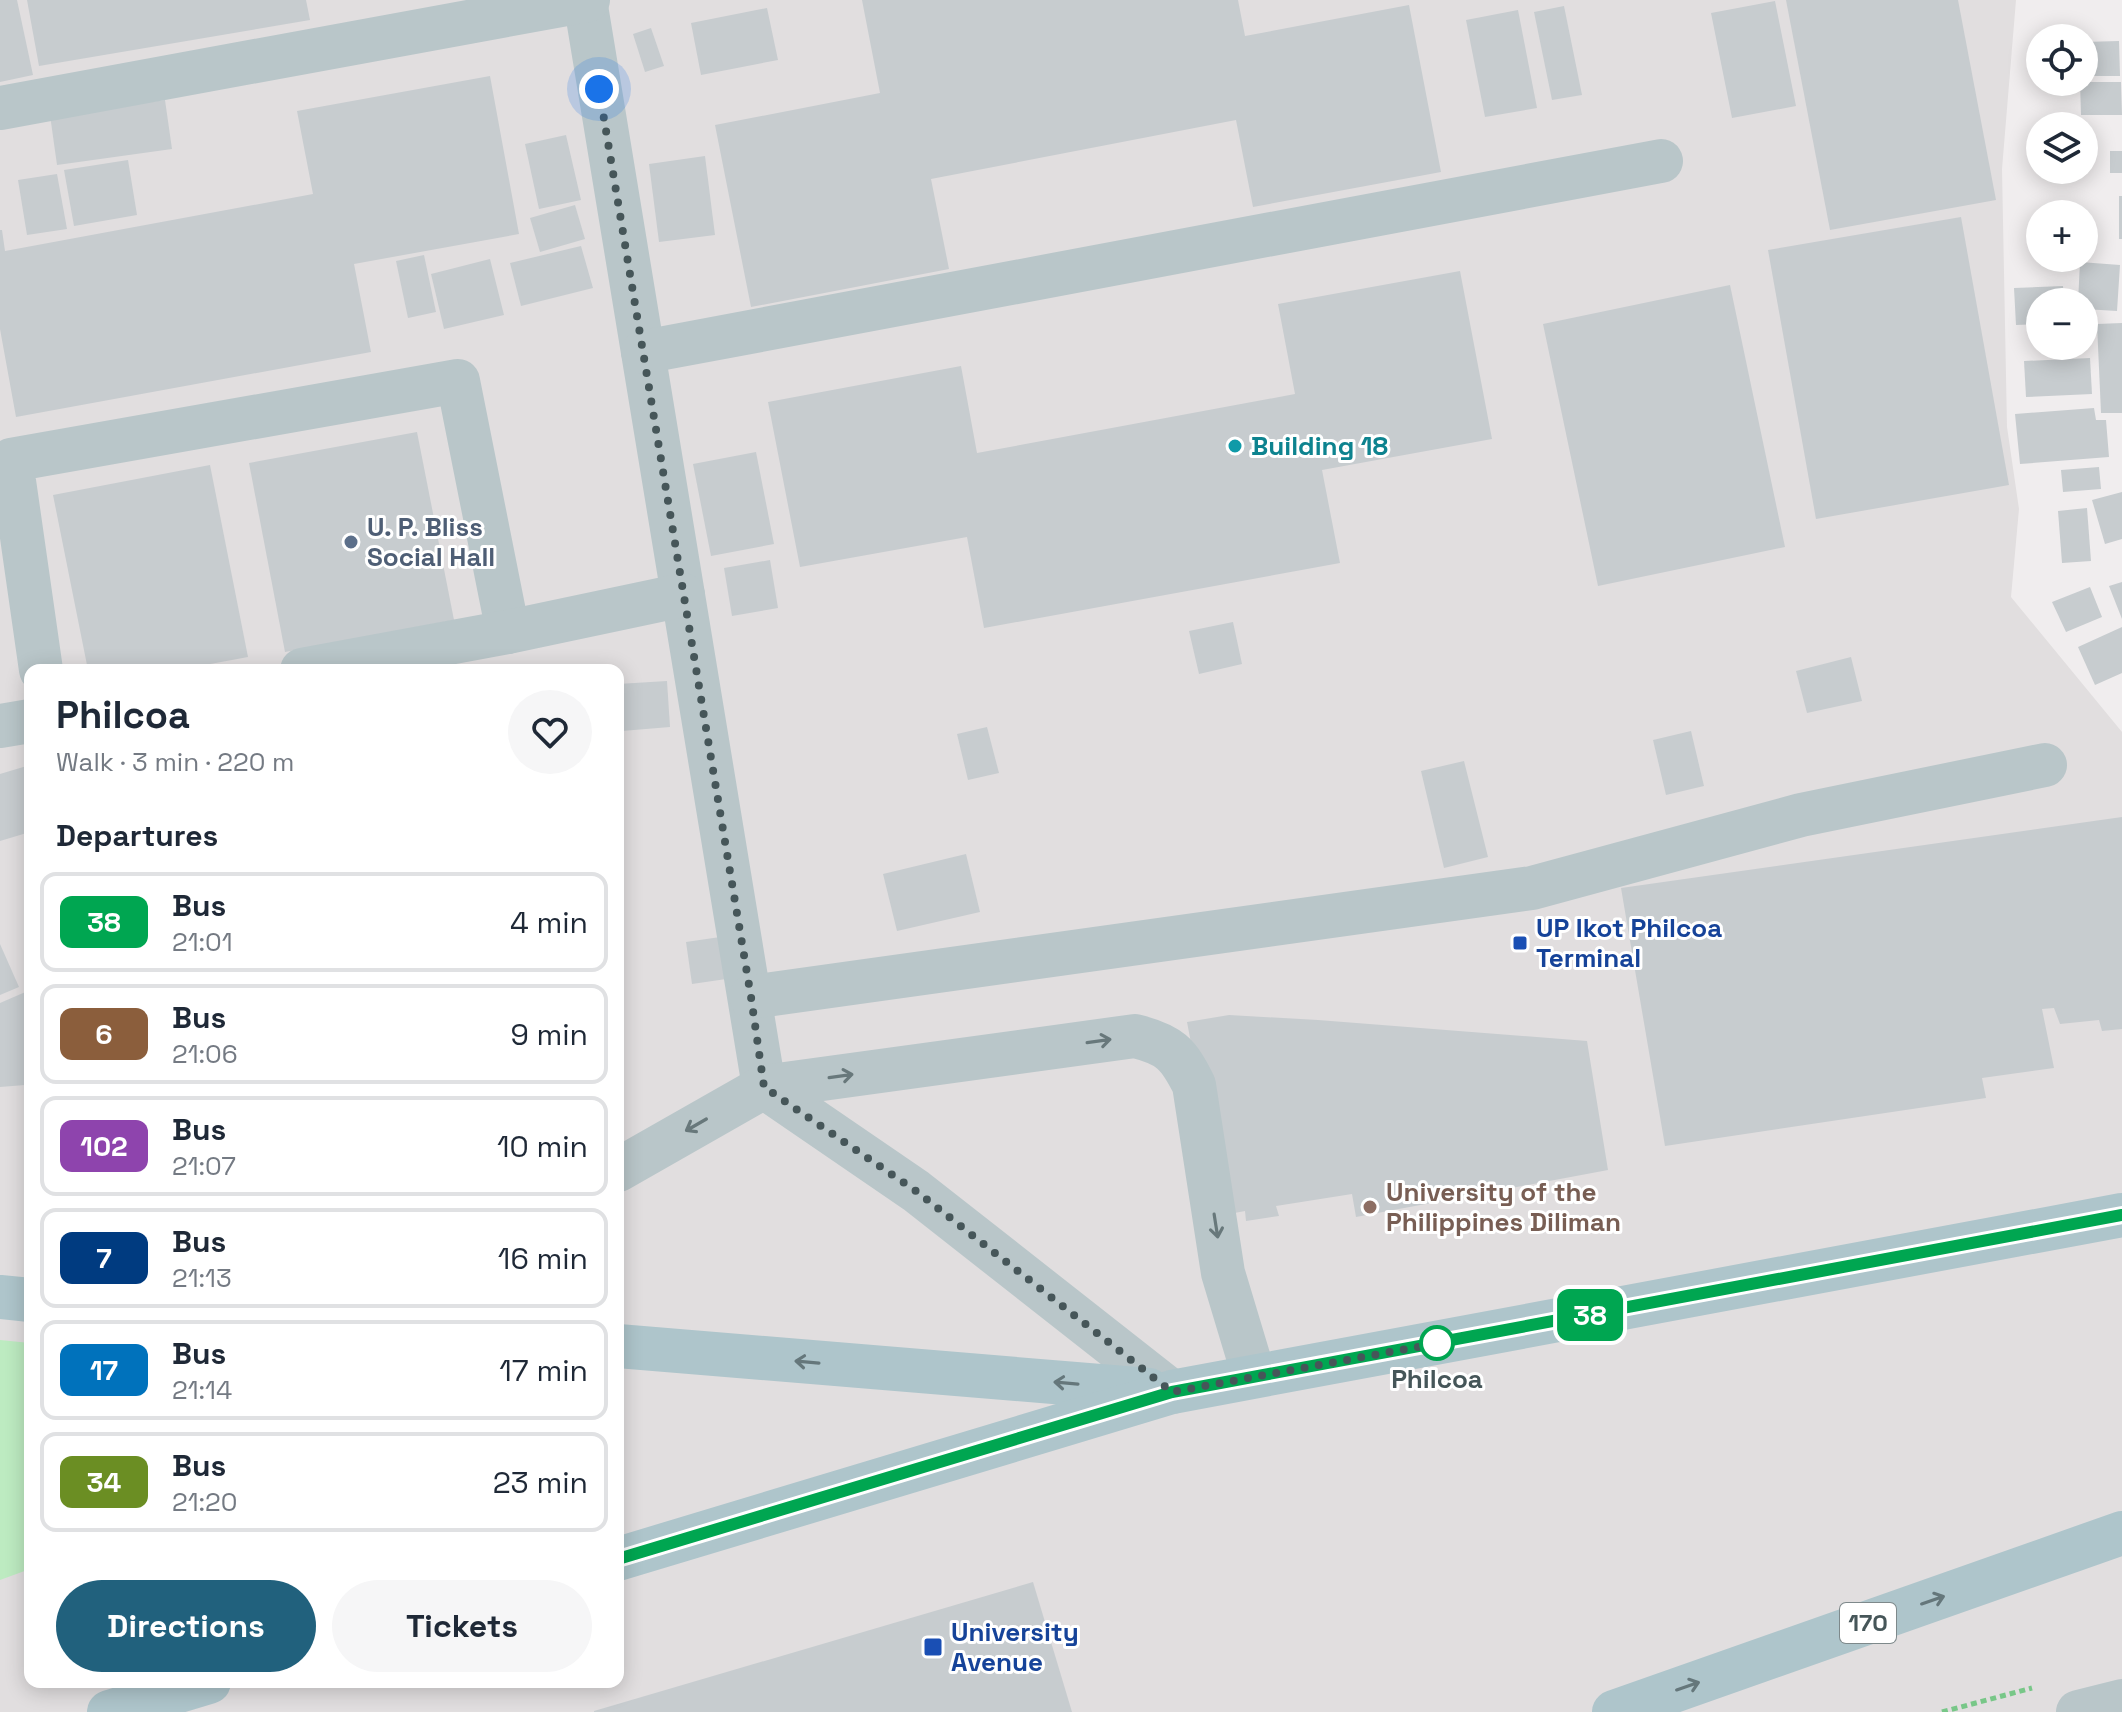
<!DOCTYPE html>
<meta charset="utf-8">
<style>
:root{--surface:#fff;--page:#f6f6f7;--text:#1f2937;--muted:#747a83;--line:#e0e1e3;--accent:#21617d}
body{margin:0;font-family:"Space Grotesk",sans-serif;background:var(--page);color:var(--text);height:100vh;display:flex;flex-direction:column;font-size:30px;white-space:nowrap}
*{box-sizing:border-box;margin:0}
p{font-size:26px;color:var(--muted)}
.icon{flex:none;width:44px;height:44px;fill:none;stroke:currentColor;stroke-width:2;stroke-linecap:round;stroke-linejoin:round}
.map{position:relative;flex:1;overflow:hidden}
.side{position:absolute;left:24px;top:664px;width:600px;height:1024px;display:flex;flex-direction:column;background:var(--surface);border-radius:16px;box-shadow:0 4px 20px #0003}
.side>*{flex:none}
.badge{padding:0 16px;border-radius:12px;font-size:28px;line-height:52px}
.fabs{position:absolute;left:2026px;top:24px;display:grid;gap:16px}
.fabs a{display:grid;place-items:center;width:72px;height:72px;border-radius:50%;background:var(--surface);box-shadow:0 4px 20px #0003;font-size:40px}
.you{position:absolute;width:40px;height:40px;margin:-20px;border:6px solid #fff;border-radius:50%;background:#1a73e8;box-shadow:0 0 0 12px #1a73e833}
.map>.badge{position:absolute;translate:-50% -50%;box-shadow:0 0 0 4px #fff}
h2{padding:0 32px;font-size:30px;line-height:72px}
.round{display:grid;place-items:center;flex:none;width:84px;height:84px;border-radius:42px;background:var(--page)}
.head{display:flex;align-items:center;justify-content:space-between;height:136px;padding:0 32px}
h1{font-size:38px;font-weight:800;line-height:60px}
.cta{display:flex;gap:16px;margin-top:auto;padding:16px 32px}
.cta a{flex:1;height:92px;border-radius:48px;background:var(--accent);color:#fff;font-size:32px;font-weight:800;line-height:92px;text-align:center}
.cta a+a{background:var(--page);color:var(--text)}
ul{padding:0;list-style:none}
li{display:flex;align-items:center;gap:24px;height:100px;margin:0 16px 12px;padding:0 16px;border:4px solid var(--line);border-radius:16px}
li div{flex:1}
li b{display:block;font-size:30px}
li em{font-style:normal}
li .badge{min-width:88px;font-weight:700;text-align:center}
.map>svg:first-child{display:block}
</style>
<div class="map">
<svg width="2122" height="1712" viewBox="0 0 2122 1712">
<rect width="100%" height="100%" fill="#f0edee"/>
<path fill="#e1dedf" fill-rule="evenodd" d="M0 0H2016L2002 169 2007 427 2019 509 2011 597 2122 732V1712H0ZM30 670H618V1682H30Z"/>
<path fill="#bdebc1" d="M0 1340 30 1343V1569L0 1580Z"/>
<g fill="#c7cccf">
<path d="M0 0H17L33 75 0 82Z"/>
<path d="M27 0H306L310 20 39 66Z"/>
<path d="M862 0H1238L1245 36 1409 5 1441 172 1253 207 1236 120 931 179 949 269 751 307 715 125 880 93Z"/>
<path d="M1786 0H1958L1996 200 1830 230Z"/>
<path d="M1775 1 1796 106 1732 118 1711 13Z"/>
<path d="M1564 6 1582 95 1552 100 1534 12Z"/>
<path d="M767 8 778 60 701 75 691 23Z"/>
<path d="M1518 10 1537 108 1485 117 1466 20Z"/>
<path d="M651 28 664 66 645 72 633 34Z"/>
<path d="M2119 41 2120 76H2084V42Z"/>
<path d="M490 76 519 234 354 264 371 352 16 417 0 329V230H2L5 251 313 194 297 111Z"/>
<path d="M2080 82H2121L2122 115H2081Z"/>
<path d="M165 100 172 149 57 165 50 115Z"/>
<path d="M2048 119 2081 120V126H2047Z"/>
<path d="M566 135 581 200 539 209 525 144Z"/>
<rect x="2110" y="151" width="12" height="22"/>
<path d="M705 156 715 235 659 242 649 164Z"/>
<path d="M128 160 137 215 74 226 64 170Z"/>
<path d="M57 174 67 229 27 235 18 180Z"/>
<rect x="2119" y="196" width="3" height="43"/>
<path d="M575 205 585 239 540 252 530 218Z"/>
<path d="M1961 217 2009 485 1816 519 1768 250Z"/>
<path d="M581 246 593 288 521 306 510 263Z"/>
<path d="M424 255 436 312 408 318 396 261Z"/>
<path d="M490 259 504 315 444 329 431 274Z"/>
<path d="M2080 262 2120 265 2117 311 2084 309V302H2078Z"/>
<path d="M1460 271 1492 439 1322 470 1340 563 984 628 967 537 800 567 768 402 961 366 977 453 1295 394 1278 304Z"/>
<path d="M1730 285 1785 547 1598 586 1543 324Z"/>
<path d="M2063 286 2064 302H2040V324L2016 325 2014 288Z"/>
<path d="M2122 323V413H2101L2097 324Z"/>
<path d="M2090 358 2092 394 2026 397 2024 361Z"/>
<path d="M2094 408 2096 420H2106L2109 457 2020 464 2015 414Z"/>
<path d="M417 432 454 620 285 652 249 463Z"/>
<path d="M756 452 774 544 711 556 693 464Z"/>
<path d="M210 465 248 657 178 670H88L53 495Z"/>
<path d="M2099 467 2101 489 2063 492 2061 470Z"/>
<path d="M2122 492V539L2105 544 2092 500Z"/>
<path d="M2087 508 2091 561 2062 563 2058 511Z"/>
<path d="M770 560 778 608 732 616 724 568Z"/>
<path d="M2122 582V619L2109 586Z"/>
<path d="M2090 587 2102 617 2066 632 2052 602Z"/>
<path d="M1233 622 1242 664 1199 674 1189 631Z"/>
<path d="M2122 627V673L2095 685 2078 647Z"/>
<path d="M1851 657 1862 701 1807 713 1796 671Z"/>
<path d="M667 681 670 727 622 731 618 684Z"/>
<path d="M987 727 999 773 968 780 957 734Z"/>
<path d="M1691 731 1704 786 1666 795 1653 740Z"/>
<path d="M1464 761 1488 857 1444 868 1421 771Z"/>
<path d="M30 765V832L0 841V774Z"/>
<path d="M2122 817V1029L2102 1031 2099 1020 2060 1024 2054 1008 2042 1009 2054 1068 1982 1078 1986 1098 1665 1146 1621 888Z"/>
<path d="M966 854 980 912 897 931 883 874Z"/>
<path d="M727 936 733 978 692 984 686 942Z"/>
<path d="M0 944 19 987 0 995Z"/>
<path d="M30 990V1096L25 1085 0 1087V1003Z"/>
<path d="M1229 1015 1318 1020 1587 1041 1608 1170 1356 1217 1352 1194 1276 1206 1279 1216 1246 1221 1245 1211 1224 1215 1187 1022Z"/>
<path d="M1033 1582 1072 1712H594V1711Z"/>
</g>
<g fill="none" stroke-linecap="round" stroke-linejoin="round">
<path stroke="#78c788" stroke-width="5" stroke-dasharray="6 4" stroke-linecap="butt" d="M1942 1712 2032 1688"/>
<g stroke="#b9c6c9" stroke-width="44">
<path d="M585 0 764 1087 916 1191 1172 1392"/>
<path d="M0 108 588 0"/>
<path d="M643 352 1661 161"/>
<path d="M41 670 11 460 458 381 508 632"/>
<path d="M302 670 508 632 683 595"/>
<path d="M0 726 30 721"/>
<path d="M751 997 1532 888 1801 815 2045 765"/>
<path d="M618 1170 764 1087 1135 1036C1170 1045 1178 1053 1194 1085L1223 1273 1254 1376"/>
<path d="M2078 1712 2122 1701"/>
</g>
<g stroke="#aec5cb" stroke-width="44">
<path d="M0 1297 30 1300"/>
<path d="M618 1346 1149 1390"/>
<path d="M618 1559 1172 1392 2122 1215"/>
<path d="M109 1712 209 1682"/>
<path d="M1614 1712 2122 1533"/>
</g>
</g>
<defs><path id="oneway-shaft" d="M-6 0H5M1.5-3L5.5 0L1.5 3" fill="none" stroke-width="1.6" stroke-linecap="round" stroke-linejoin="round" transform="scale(2)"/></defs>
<g stroke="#68787b">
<use href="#oneway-shaft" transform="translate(1099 1041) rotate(-8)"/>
<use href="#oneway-shaft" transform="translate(841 1076) rotate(-8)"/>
<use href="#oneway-shaft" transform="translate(696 1125) rotate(150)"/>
<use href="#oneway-shaft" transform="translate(1216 1226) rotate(81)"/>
</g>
<g stroke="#65777b">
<use href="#oneway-shaft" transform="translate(807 1362) rotate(-175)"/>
<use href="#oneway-shaft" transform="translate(1066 1383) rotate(-175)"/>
<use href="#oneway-shaft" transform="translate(1933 1600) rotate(-19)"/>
<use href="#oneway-shaft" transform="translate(1688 1686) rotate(-19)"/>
</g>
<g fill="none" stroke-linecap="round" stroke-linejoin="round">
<defs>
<path id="line" d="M618 1559 1172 1392 2122 1215"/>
</defs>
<use href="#line" stroke="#fff" stroke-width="18"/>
<use href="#line" stroke="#00a651" stroke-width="12"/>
<path stroke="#465659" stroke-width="8" stroke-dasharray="0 14.4" d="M599 89 751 997 764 1087 916 1191 1172 1392 1450 1341 1437 1343"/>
</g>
<circle fill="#0f9aa8" stroke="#fff" stroke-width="3" cx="1235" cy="446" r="8"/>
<circle fill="#5c6f8a" stroke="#fff" stroke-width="3" cx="351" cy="542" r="8"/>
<g fill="#1a4fb4" stroke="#fff" stroke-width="3">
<rect x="1512" y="935" width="16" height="16" rx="4"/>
<rect x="923" y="1637" width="20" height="20" rx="4"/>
</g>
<circle fill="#8d6e63" stroke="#fff" stroke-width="3" cx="1370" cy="1207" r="8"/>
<circle fill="#fff" stroke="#00a651" stroke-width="4" cx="1437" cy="1343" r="16"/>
<g text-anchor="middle" stroke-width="6" stroke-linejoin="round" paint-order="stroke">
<rect fill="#fff" stroke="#7e898b" stroke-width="2" x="1840" y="1603" width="56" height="40" rx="6"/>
<g font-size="24" font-weight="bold" fill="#465659">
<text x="1868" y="1631">170</text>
</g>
<g font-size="26" font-weight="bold" fill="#0d838f" stroke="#fff" text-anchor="start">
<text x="1251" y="455">Building 18</text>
</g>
<g font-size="26" font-weight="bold" fill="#4e5e75" stroke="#fff" text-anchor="start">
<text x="367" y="536">U. P. Bliss<tspan x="367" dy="30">Social Hall</tspan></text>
</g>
<g font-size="26" font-weight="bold" fill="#164399" stroke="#fff" text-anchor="start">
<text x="1536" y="937">UP Ikot Philcoa<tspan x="1536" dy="30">Terminal</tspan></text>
<text x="951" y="1641">University<tspan x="951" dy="30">Avenue</tspan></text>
</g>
<g font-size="26" font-weight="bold" fill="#785e54" stroke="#fff" text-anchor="start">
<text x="1386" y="1201">University of the<tspan x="1386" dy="30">Philippines Diliman</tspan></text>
</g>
<g font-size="26" font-weight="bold" fill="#465659" stroke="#fff">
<text x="1437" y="1388">Philcoa</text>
</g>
</g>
</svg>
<div class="fabs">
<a><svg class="icon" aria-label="locate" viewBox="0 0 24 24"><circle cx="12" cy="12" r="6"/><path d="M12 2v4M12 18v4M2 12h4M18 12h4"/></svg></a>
<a><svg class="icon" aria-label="layers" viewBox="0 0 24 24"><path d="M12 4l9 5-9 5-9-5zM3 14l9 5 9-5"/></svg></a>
<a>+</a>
<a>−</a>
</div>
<div class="you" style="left:599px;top:89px"></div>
<b class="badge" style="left:1590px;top:1315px;background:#00a651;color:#fff">38</b>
<section class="side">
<div class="head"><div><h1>Philcoa</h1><p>Walk · 3 min · 220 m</p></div><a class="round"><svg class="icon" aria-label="heart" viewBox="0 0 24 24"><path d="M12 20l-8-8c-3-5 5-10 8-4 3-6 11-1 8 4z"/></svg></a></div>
<h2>Departures</h2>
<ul>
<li><span class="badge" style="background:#00a651;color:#fff">38</span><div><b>Bus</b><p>21:01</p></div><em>4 min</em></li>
<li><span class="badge" style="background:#8b5e3c;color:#fff">6</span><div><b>Bus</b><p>21:06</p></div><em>9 min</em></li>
<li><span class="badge" style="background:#8e44ad;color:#fff">102</span><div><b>Bus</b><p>21:07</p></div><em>10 min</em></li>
<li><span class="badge" style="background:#003b80;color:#fff">7</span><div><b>Bus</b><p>21:13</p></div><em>16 min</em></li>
<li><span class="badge" style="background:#0072bc;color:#fff">17</span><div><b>Bus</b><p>21:14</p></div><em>17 min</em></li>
<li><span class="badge" style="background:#6b8e23;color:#fff">34</span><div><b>Bus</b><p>21:20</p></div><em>23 min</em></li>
</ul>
<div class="cta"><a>Directions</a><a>Tickets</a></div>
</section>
</div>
